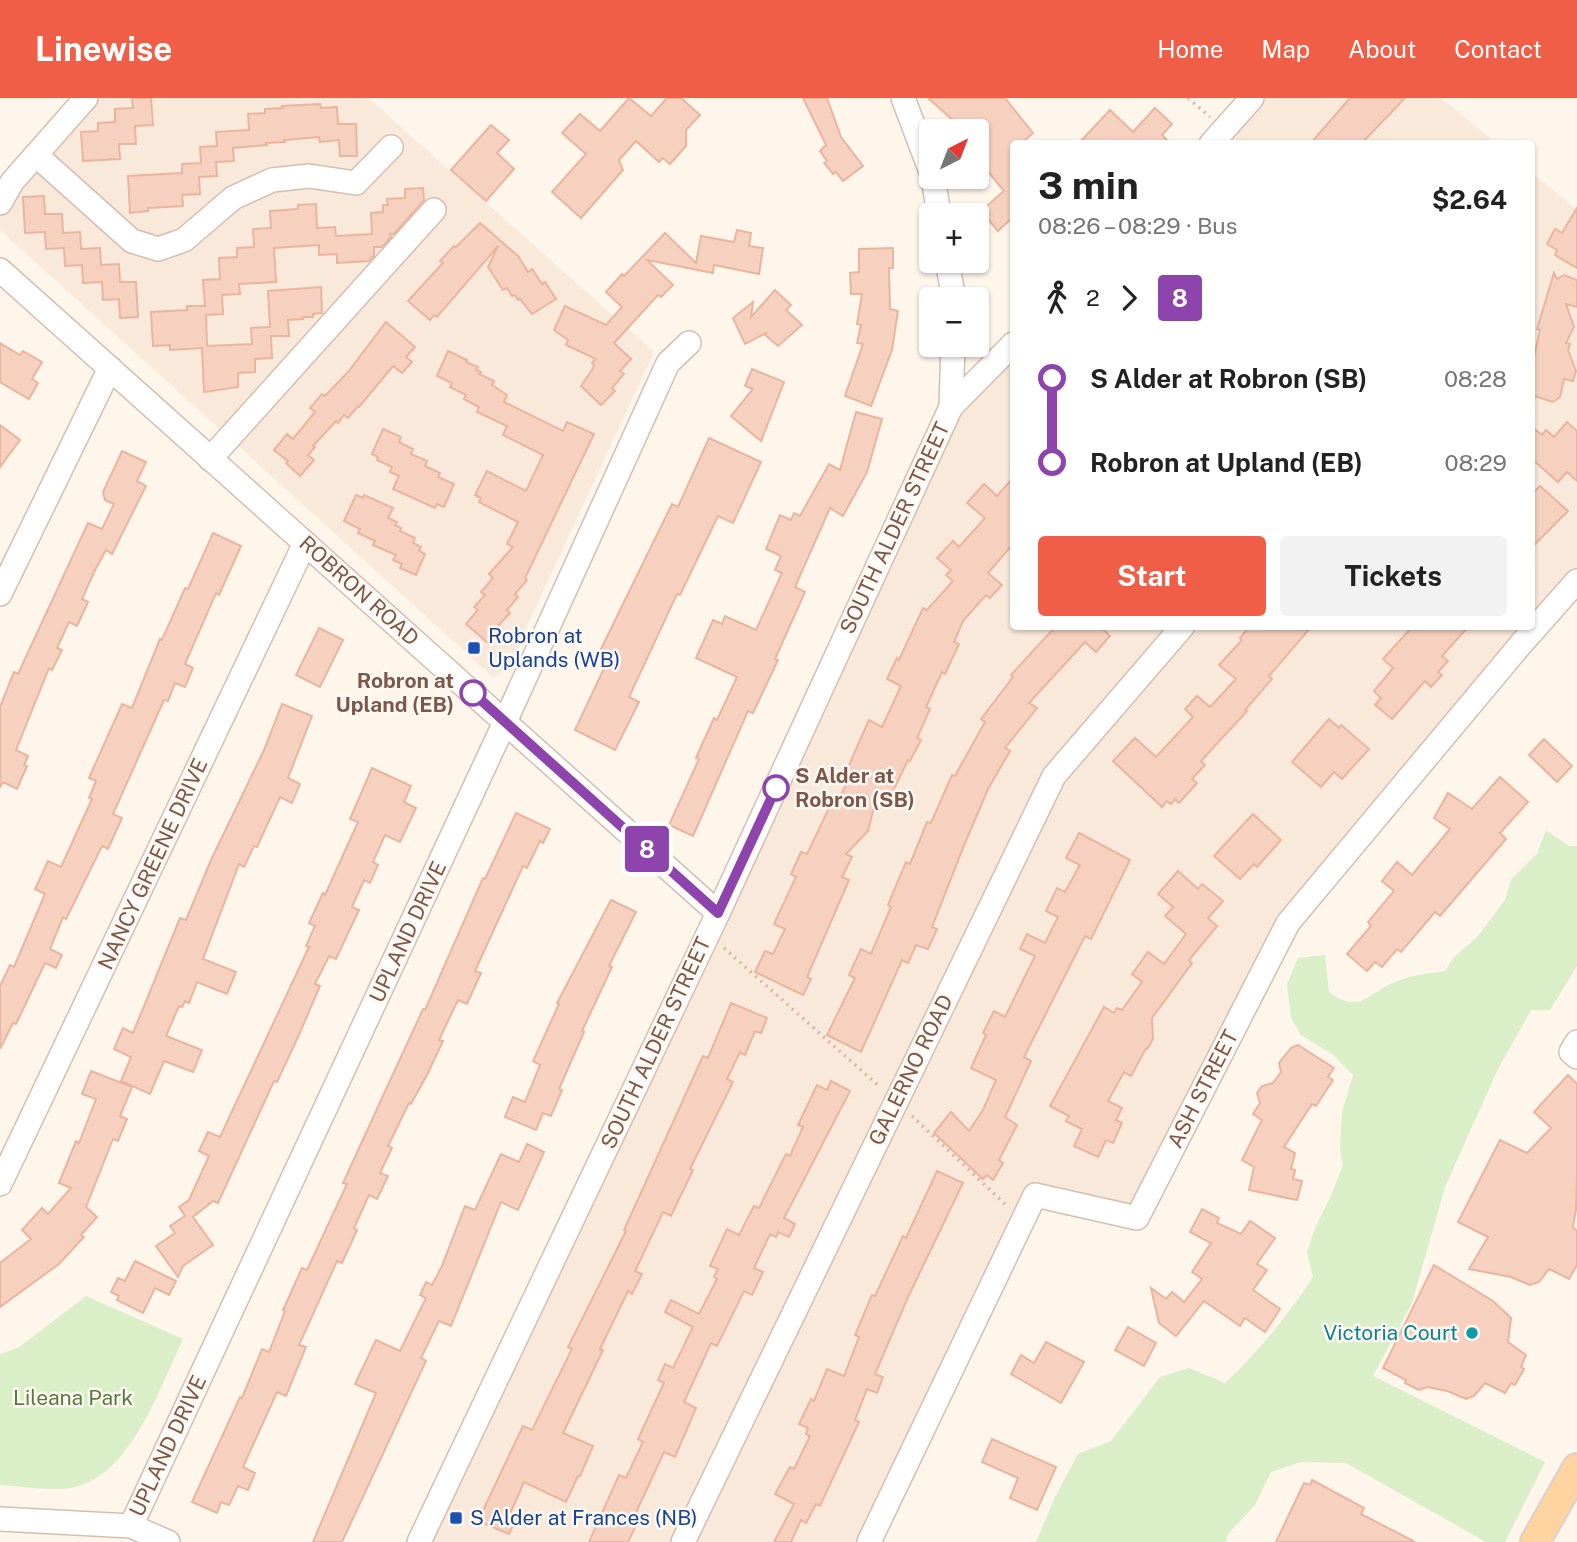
<!DOCTYPE html>
<meta charset="utf-8">
<style>
:root{--surface:#fff;--page:#f2f2f2;--text:#222;--muted:#767676;--accent:#f15e47}
body{margin:0;font-family:"Public Sans",sans-serif;background:var(--page);color:var(--text);height:100vh;display:flex;flex-direction:column;font-size:26px;white-space:nowrap}
*{box-sizing:border-box;margin:0}
p{font-size:23px;color:var(--muted)}
.icon{flex:none;width:38px;height:38px;fill:none;stroke:currentColor;stroke-width:2;stroke-linecap:round;stroke-linejoin:round}
.map{position:relative;flex:1;overflow:hidden}
.side{position:absolute;left:1010px;top:42px;width:525px;height:490px;display:flex;flex-direction:column;background:var(--surface);border-radius:7px;box-shadow:0 2px 5px #0004}
.side>*{flex:none}
.badge{padding:0 14px;border-radius:5px;font-size:24px;line-height:46px}
.needle{width:46px;rotate:42deg}
.fabs{position:absolute;left:919px;top:21px;display:grid;gap:14px}
.fabs a{display:grid;place-items:center;width:70px;height:70px;border-radius:7px;background:var(--surface);box-shadow:0 2px 5px #0004;font-size:35px}
.map>.badge{position:absolute;translate:-50% -50%;box-shadow:0 0 0 4px #fff}
.legs{display:flex;align-items:center;gap:10px;height:77px;padding:0 28px;font-size:23px}
.legs p{margin-inline-start:auto}
.summary{display:flex;align-items:center;justify-content:space-between;height:119px;padding:0 28px}
h1{font-size:38px;font-weight:700;line-height:52px}
.button{display:flex;gap:14px;margin-top:auto;padding:14px 28px}
.button a{flex:1;height:80px;border-radius:7px;background:var(--accent);color:#fff;font-size:28px;font-weight:700;line-height:80px;text-align:center}
.button a+a{background:var(--page);color:var(--text)}
ul{padding:0 28px;list-style:none}
li{display:flex;align-items:center;gap:24px;height:84px;font-size:26px}
li i{display:grid;place-items:center;width:10px;height:100%;margin:0 9px;background:currentColor}
li i::after{content:'';width:18px;height:18px;margin:-9px;border:5px solid;border-radius:50%;background:var(--surface)}
li p{margin-inline-start:auto}
li:first-child i{background:linear-gradient(#0000 50%,currentColor 0)}
li:last-child i{background:linear-gradient(currentColor 50%,#0000 0)}
header{display:flex;align-items:center;gap:42px;box-sizing:border-box;height:98px;padding:0 35px;background:var(--accent);color:#fff}
header strong{font-size:33px}
nav{display:flex;gap:38px;margin-inline-start:auto;font-size:24px}
.map>svg:first-child{display:block}
</style>
<header>
<strong>Linewise</strong>
<nav><a>Home</a><a>Map</a><a>About</a><a>Contact</a></nav>
</header>
<div class="map">
<svg width="1577" height="1444" viewBox="0 0 1577 1444">
<rect width="100%" height="100%" fill="#fef5eb"/>
<g fill="#f9e9db">
<path d="M89 0H368L654 254 507 571 493 579 0 132V100Z"/>
<path d="M1259 0H1441L1496 45 1215 46Z"/>
<path d="M1531 74 1577 112V479L1287 822 1137 1120 1034 1097 875 1444H416L952 309 1013 248V528H1531Z"/>
</g>
<g fill="#daeec7">
<path d="M1546 732 1569 748H1577V868L1550 912H1531L1498 971 1445 1089 1412 1205 1373 1278 1545 1364 1505 1444H1486L1346 1365 1301 1364 1271 1374 1255 1407 1228 1436 1226 1444H1036L1055 1399 1078 1356 1111 1343 1160 1279 1189 1270 1225 1285C1260 1252 1287 1219 1313 1179L1307 1154 1315 1130 1329 1102 1343 1067 1340 1052 1342 1014 1353 977 1333 957 1301 937 1291 920 1287 886 1298 860 1325 857 1329 894C1359 917 1368 895 1395 884 1410 877 1429 876 1445 873L1454 859 1477 839 1505 802 1511 782 1537 756Z"/>
<path d="M86 1198 183 1241C160 1289 130 1381 70 1390 51 1393 20 1388 0 1387V1256L18 1250Z"/>
</g>
<g fill="#f6d1c0" stroke="#eab59e" stroke-width="2">
<path d="M132 0H151L153 27 135 28 136 46H119L120 61 83 63 81 34 98 33V25L115 24V11L133 10Z"/>
<path d="M629 0 651 18 667 0H681L700 17 686 32V48L670 66 663 60 659 64 636 43 619 62 623 72 581 120 552 94 586 56 562 35 580 16 600 33Z"/>
<path d="M803 0H827L841 39 863 68 843 83 836 74 833 76 824 65 827 63 820 53 826 47Z"/>
<path d="M928 0H1005L1033 35 1020 46H1013V119L998 133 981 113 1004 93 976 59V33H965Z"/>
<path d="M1350 0H1405L1361 46H1310Z"/>
<path d="M320 6 321 10 337 9 338 26H356L357 58H340L339 42 320 44 319 39 284 42 285 44 266 45 267 47 233 50 234 63 216 64 217 78 199 79 200 96 182 97 183 108 148 110V113L130 115 128 78 182 75V66L201 65 200 49 217 48 216 34 249 32 248 16 265 15V11L283 10 282 8Z"/>
<path d="M1155 10 1172 26 1162 37 1171 46H1078L1110 12 1133 34Z"/>
<path d="M491 27 509 42 497 55 514 71 486 103 451 72Z"/>
<path d="M423 90 424 102 394 136H390L391 139 382 149H374V158L369 163 337 165V156L319 157V147L274 150 276 184 239 186 240 196 222 197 223 216 206 217 207 248 252 246 251 230 270 229 268 193 321 189 322 215 313 216V219H303V221L288 222 289 238H271L272 260 255 261V274L238 275V289L204 294 202 250 170 252V247L153 248 151 214 187 212V208H205L203 182 220 181 219 160 237 159V150L254 149 253 131 271 130 270 113 298 111V107L316 106 317 130 335 129 336 138 372 136 371 115 383 114V107H388L387 101 405 100V91Z"/>
<path d="M44 98 45 116H62L63 135 80 134 81 151 100 150 101 167 119 166 120 184H136L138 219 120 220 119 201 103 202 102 184 83 185 82 167 65 168 64 150 46 151 45 134 25 135 23 99Z"/>
<path d="M1577 110V170L1555 157 1557 152 1547 146 1555 131 1562 135Z"/>
<path d="M480 125 518 158 528 174 532 171 542 186 545 184 556 201 532 216 520 201 518 202 515 197 512 198 507 190 503 192 488 169 498 148 437 219 434 217 430 222 408 203 443 165 440 163 454 148 456 149Z"/>
<path d="M737 132 751 135 749 148 763 150 759 176 714 167 713 175 647 162 673 187 661 199 658 197 614 245 631 261 620 273 624 276 612 290 615 293 601 307 581 288 592 272 594 267 592 265 596 261 566 247 568 242 554 232 565 208 606 227 622 209 606 194 622 176 624 178 665 135 696 165 701 138 734 144Z"/>
<path d="M893 150V170H889L890 211 898 213 892 252 871 308 845 298 863 246 857 245 861 227 857 226 862 196H851L850 175 859 174V151Z"/>
<path d="M1554 175 1557 181 1564 177 1577 182V209L1566 206 1574 229 1566 245 1570 246 1568 252 1576 273 1573 283 1564 281 1560 299 1553 304 1531 297V261L1534 259 1540 232 1537 231Z"/>
<path d="M775 192 791 207 786 212 802 227 778 248 765 237 766 235 745 246 733 220 753 204 751 219Z"/>
<path d="M386 224 415 249 406 259 412 264 402 275 393 268 359 309 358 308 348 320 344 317 338 325 336 323 313 348 315 349 308 357 314 362 300 378 286 365 288 363 274 352 287 336 293 341 315 314 310 310 322 296 325 298 348 274Z"/>
<path d="M0 245 20 257 23 253 42 264 32 281 38 285 29 301 0 284Z"/>
<path d="M448 253 467 262 466 264 478 269 476 272 481 274 479 276 494 283 492 287 507 297 504 304 563 333 567 324 594 336 525 480 527 482 515 496 518 499 507 512 510 515 497 529 501 531 489 546 466 526 478 512 474 509 485 497 481 494 493 480 489 476 513 449 507 446 518 424 479 404 481 400 475 397 487 373 526 393 543 357 503 337 507 328 477 314 479 309 464 301 466 297 450 289 452 285 437 278Z"/>
<path d="M752 271 784 284 761 343 731 318 753 291 745 288Z"/>
<path d="M856 314 882 321 867 374 843 418 830 410 795 489 805 494 775 561 778 562 753 615 748 613 693 738 669 727 699 661 696 660 714 620 717 622 737 579 696 560 713 522 722 526 725 518 756 532 782 475 775 472 781 458 766 451 780 417 791 422 794 415 800 418 829 366 840 372Z"/>
<path d="M1567 324 1577 333V383L1567 374 1558 384 1531 360V328L1542 337 1546 332 1554 339Z"/>
<path d="M0 327 20 342 0 369Z"/>
<path d="M383 331 401 339 399 344 413 351 411 356 427 363 425 368 440 375 438 379 454 386 444 409 437 406 435 410 393 391 399 378 390 374 392 369 377 362 378 359 372 356Z"/>
<path d="M709 340 761 364 733 425 718 418 680 497 677 496 629 599 639 604 615 652 575 632 608 562 598 557 672 406 678 409Z"/>
<path d="M122 353 146 364 137 383 146 388 112 456 106 452 95 472 82 501 88 504 77 528 69 524 57 550 62 552 52 572 49 570 16 652 28 658 24 667 27 668 17 691 3 684 0 689V609L14 574 18 576 88 425 102 431 114 406 105 402 103 394Z"/>
<path d="M1013 380V446L988 475 1002 487 990 500 986 497 963 523 954 544 959 546 945 576 942 574 926 609 930 611 917 640 921 642 910 663 908 662 892 695 889 694 880 711 874 709 868 733 846 756 852 759 842 779 849 782 807 879 811 881 803 897 755 874 765 853 773 856 785 831 774 826 796 779 791 776 801 754 807 756 830 708 835 710 851 676 846 674 869 622 882 629 901 588 887 581 897 560 899 562 923 510 927 512 953 483 946 477 951 472 937 460 953 443 959 449 985 420 967 405 984 386 997 398Z"/>
<path d="M1540 388 1568 413 1531 450V397Z"/>
<path d="M356 397 363 400 364 397 393 410 388 420 397 424 395 427 401 430 400 433 415 440 413 445 421 449 419 453 425 456 416 477 400 470 402 466 393 462 396 457 373 447 375 443 358 435 360 431 344 423Z"/>
<path d="M213 435 241 448 219 497 216 495 185 566 193 570 185 589 175 585 168 603 164 602 113 716 122 720 108 751 102 748 66 821 63 819 50 851 62 857 56 870 45 865 16 926 13 925 0 951V888L10 867 14 869 45 796 35 791 48 763 61 769 92 701 89 700 96 683 89 680 122 606 132 610 160 541 162 542 185 490 188 491Z"/>
<path d="M1056 528H1100L1110 538 1096 554 1085 544 1029 605 1037 610 1005 650 1010 653 988 691 965 745 932 829 937 831 928 851 916 847 908 865 902 862 861 954 827 937 855 880 849 877 861 851 871 856 891 809 888 807 906 764 910 766 927 724 931 725 952 677 955 678 985 624 981 621 1013 579 1011 577Z"/>
<path d="M1250 528H1312L1269 578 1272 581 1245 612 1247 613 1201 663 1205 667 1192 681 1197 685 1179 705 1175 701 1171 706 1167 703 1162 709 1113 663 1135 640 1156 659 1193 619 1185 611 1197 598 1210 609 1236 581 1219 567 1242 542 1240 540Z"/>
<path d="M1413 528H1469L1442 558 1448 563 1438 574 1442 577 1431 589 1425 583 1392 621 1375 607 1381 600 1374 593 1393 570 1383 561Z"/>
<path d="M319 530 343 542 320 589 296 577Z"/>
<path d="M282 606 312 618 288 680 300 686 292 705 280 699 257 749 254 748 244 769 239 766 203 861 236 874 227 896 197 884 189 905 185 903 182 909 179 908 166 938 202 952 193 974 164 963 150 996 121 983 131 959 114 951 123 930 133 935 180 820 186 822 211 762 264 652Z"/>
<path d="M1329 621 1339 630 1341 627 1369 651 1342 681 1334 674 1321 689 1292 664Z"/>
<path d="M1544 641 1572 668 1557 684 1529 657Z"/>
<path d="M372 670 411 688 404 704 416 710 400 744 385 737 373 764 378 767 370 785 364 782 352 809 359 812 336 861 329 858 315 886 320 888 298 939 277 984 274 983 218 1105 213 1103 193 1119 213 1147 183 1168 178 1179 156 1148 175 1135 170 1128 185 1118 179 1109 189 1102 209 1058 199 1053 208 1034 220 1039 309 849 306 848 315 828 309 825 323 795 325 797 358 724 350 721Z"/>
<path d="M1500 679 1528 704 1500 735 1506 741 1440 818 1435 814 1401 854 1397 851 1382 869 1375 864 1367 873 1347 856 1371 828 1368 824 1394 793 1382 783 1397 764 1412 777 1450 731 1434 720 1448 695 1472 711Z"/>
<path d="M516 715 550 731 543 745 540 743 527 770 523 768 475 873 481 875 467 906 458 902 439 942 443 943 428 975 411 1006 409 1005 388 1048 392 1050 380 1075 388 1078 377 1101 369 1097 354 1130 357 1132 342 1165 337 1163 299 1247 306 1249 286 1298 277 1294 243 1369 255 1375 248 1392 238 1388 229 1407 221 1404 217 1415 192 1404 240 1299 242 1300 262 1251 269 1254 285 1213 283 1212 302 1170 307 1172 347 1086 343 1085 371 1024 423 911 425 912 483 780 485 781Z"/>
<path d="M1253 716 1281 742 1257 769 1254 766 1240 781 1214 758Z"/>
<path d="M1079 735 1130 762 1091 841 1085 838 1024 959 1031 963 1005 1019 1017 1027 999 1062 1003 1065 993 1082 987 1077 983 1081 934 1035 951 1014 969 1033 983 1012 996 982 971 970 986 937 983 935 994 913 1005 919 1035 858 1020 851 1027 836 1045 845 1058 819 1046 813 1057 790 1065 794 1080 767 1066 760Z"/>
<path d="M1178 773 1198 791 1202 786 1223 803 1208 820 1217 828 1189 862 1192 865 1152 920 1153 941 1148 950 1145 952 1131 978 1124 974 1108 1003 1122 1010 1116 1022 1122 1025 1113 1045 1106 1042 1098 1059 1074 1048 1082 1031 1066 1023 1069 1018 1050 1008 1104 909 1114 915 1117 910 1122 912 1142 884 1132 876 1148 854 1164 866 1186 836 1165 818 1173 809 1158 796Z"/>
<path d="M611 802 636 814 609 868 612 869 582 933 584 934 559 991 562 992 551 1018 543 1015 536 1032 505 1019 513 999 525 1004 540 967 533 963 559 906 557 905Z"/>
<path d="M731 905 767 920 761 935 755 933 745 957 740 954 727 981 733 984 690 1071 693 1072 671 1118 663 1114 635 1173 642 1176 632 1196 628 1193 600 1251 603 1252 563 1335 593 1348 580 1378H578L566 1404 524 1384 509 1418 516 1421 509 1436 478 1423 523 1328 532 1332 572 1251 568 1249 626 1133 624 1132 703 958 708 960Z"/>
<path d="M1298 947 1334 970 1328 979 1333 982 1316 1008 1312 1006 1284 1049 1295 1055 1291 1071 1295 1072 1293 1081 1302 1083 1297 1102 1249 1092 1254 1069 1242 1062 1262 1022 1253 1016 1260 1005 1257 995 1262 988 1273 985 1281 974 1279 965 1291 950Z"/>
<path d="M91 973 132 989 120 1018 127 1021 118 1043 113 1041 86 1109 97 1119 81 1137 84 1139 59 1166 0 1209V1165L31 1141 22 1132 42 1110 48 1116 71 1090 59 1085 76 1043 79 1045 96 1001 82 996Z"/>
<path d="M1568 977 1577 986V1074L1576 1112 1573 1129 1577 1133V1167L1569 1181 1549 1171 1539 1184 1530 1187 1511 1179 1469 1171 1488 1139 1458 1124 1500 1042 1527 1055 1551 1030 1534 1014Z"/>
<path d="M831 983 850 993 784 1120 795 1126 789 1139 778 1134 776 1139 770 1136 754 1170 763 1174 752 1197 744 1193 717 1248 711 1245 684 1304 696 1310 675 1359 664 1354 632 1423 637 1425 628 1444H589L619 1377 626 1380 643 1344 638 1341 664 1285 658 1282 665 1266 673 1270 693 1229 665 1214 671 1202 699 1216 717 1181 714 1179 718 1171 710 1168 727 1131 739 1137 754 1108 759 1110 786 1056 790 1058 803 1029 798 1027 817 987 827 992Z"/>
<path d="M527 1046 544 1054 518 1112 501 1104 451 1228 439 1223 421 1260 426 1263 342 1444H313L376 1295 355 1286 376 1242 400 1253 426 1200 420 1197 426 1184 432 1187 442 1168 465 1108 475 1112 501 1056 519 1064Z"/>
<path d="M937 1073 963 1085 908 1199 875 1276 883 1279 877 1295 867 1291 855 1322 859 1324 820 1408 816 1406 806 1425 801 1422 791 1444H774L794 1406 775 1396 790 1369 794 1371 810 1338 806 1336 808 1330 799 1326 811 1301 814 1303 827 1271 844 1278 859 1239 855 1237 872 1197 875 1198 903 1138 906 1140Z"/>
<path d="M1202 1111 1219 1120 1217 1125 1241 1136 1250 1123 1275 1140 1257 1166 1267 1172 1253 1192 1280 1211 1265 1234 1245 1220 1240 1228 1204 1203 1176 1238 1159 1225 1151 1190 1166 1201 1172 1194 1184 1204 1202 1181 1192 1174 1211 1145 1190 1134Z"/>
<path d="M135 1163 176 1183 169 1197 155 1190 143 1215 117 1202 119 1198 111 1194 118 1180 125 1183Z"/>
<path d="M1434 1167 1493 1203 1511 1220 1508 1244 1526 1257 1521 1269 1524 1271 1515 1287 1511 1285 1505 1295 1485 1285 1474 1298 1466 1301 1447 1293 1428 1289 1419 1292 1405 1285 1406 1282 1383 1270Z"/>
<path d="M1128 1229 1156 1245 1144 1268 1115 1252Z"/>
<path d="M1046 1244 1084 1264 1061 1305 1011 1276 1021 1257 1034 1265Z"/>
<path d="M992 1341 1056 1369 1037 1412 1010 1400 1018 1380 982 1364Z"/>
<path d="M1312 1382 1364 1410 1361 1416 1415 1444H1276L1304 1385 1310 1387Z"/>
</g>
<g fill="none" stroke-linecap="round" stroke-linejoin="round">
<defs>
<g id="minor">
<path d="M903 0 931 74"/>
<path d="M1211 46 1252 0"/>
<path d="M36 57 132 143 158 151 184 142 233 100 272 82 309 78 356 85 391 49"/>
<path d="M933 79 939 117"/>
<path d="M0 105 12 84 86 0"/>
<path d="M947 163 954 201"/>
<path d="M0 172 718 815"/>
<path d="M951 309 1013 246"/>
<path d="M210 361 434 112"/>
<path d="M0 496 110 270"/>
<path d="M1577 944 1571 954 1577 959"/>
<path d="M0 1086 305 445"/>
<path d="M0 1421 131 1428 168 1444"/>
<path d="M131 1428 505 624 668 265 689 245"/>
<path d="M419 1444 718 815 951 309 953 247"/>
<path d="M683 1444 1054 678 1183 528"/>
<path d="M869 1444 1035 1097 1137 1120 1288 825 1521 546 1577 483"/>
</g>
<path id="major" d="M1535 1444 1577 1370"/>
</defs>
<use href="#minor" stroke="#d5beb1" stroke-width="26"/>
<use href="#major" stroke="#dbd0cc" stroke-width="32"/>
<g stroke="#dcb3a1" stroke-width="3.5" stroke-dasharray="2 5" stroke-linecap="butt">
<path d="M1188 0 1210 19"/>
<path d="M724 850 880 989"/>
<path d="M912 1018 1008 1109"/>
</g>
<use href="#minor" stroke="#fff" stroke-width="23"/>
<use href="#major" stroke="#ffd4a1" stroke-width="28"/>
</g>
<g fill="none" stroke-linecap="round" stroke-linejoin="round">
<defs>
<path id="line-1" d="M473 595 718 815 776 690"/>
</defs>
<use href="#line-1" stroke="#fff" stroke-width="16"/>
<use href="#line-1" stroke="#8e44ad" stroke-width="10"/>
</g>
<g fill="#1a4fb4" stroke="#fff9f3" stroke-width="2.5">
<rect x="467" y="543" width="14" height="14" rx="3.5"/>
<rect x="449" y="1413" width="14" height="14" rx="3.5"/>
</g>
<g fill="#fff" stroke="#8e44ad" stroke-width="3.5">
<circle cx="473" cy="595" r="12"/>
<circle cx="776" cy="690" r="12"/>
</g>
<circle fill="#0f9aa8" stroke="#fff9f3" stroke-width="2.5" cx="1472" cy="1235" r="7"/>
<g text-anchor="middle" stroke-width="5" stroke-linejoin="round" paint-order="stroke">
<g font-size="21" fill="#7d584a" stroke="#fff9f3">
<text transform="translate(895 430) rotate(-65)" y="7">SOUTH ALDER STREET</text>
<text transform="translate(359 493) rotate(42)" y="7">ROBRON ROAD</text>
<text transform="translate(153 766) rotate(-65)" y="7">NANCY GREENE DRIVE</text>
<text transform="translate(408 834) rotate(-65)" y="7">UPLAND DRIVE</text>
<text transform="translate(656 945) rotate(-65)" y="7">SOUTH ALDER STREET</text>
<text transform="translate(911 972) rotate(-64)" y="7">GALERNO ROAD</text>
<text transform="translate(1203 991) rotate(-63)" y="7">ASH STREET</text>
<text transform="translate(168 1348) rotate(-65)" y="7">UPLAND DRIVE</text>
</g>
<g font-size="21" fill="#164399" stroke="#fff9f3" text-anchor="start">
<text x="488" y="545">Robron at<tspan x="488" dy="24">Uplands (WB)</tspan></text>
<text x="470" y="1427">S Alder at Frances (NB)</text>
</g>
<g font-size="21" font-weight="bold" fill="#7d584a" stroke="#fff9f3" text-anchor="end">
<text x="454" y="590">Robron at<tspan x="454" dy="24">Upland (EB)</tspan></text>
<text x="795" y="685" text-anchor="start">S Alder at<tspan x="795" dy="24">Robron (SB)</tspan></text>
</g>
<g font-size="21" fill="#0d838f" stroke="#fff9f3" text-anchor="end">
<text x="1458" y="1242">Victoria Court</text>
</g>
<g font-size="21" fill="#567d3e" stroke="#fff9f3">
<text x="73" y="1307">Lileana Park</text>
</g>
</g>
</svg>
<div class="fabs">
<a><svg class="needle" viewBox="-14 -14 28 28"><path d="M0-13l5 13h-10z" fill="#e53935"/><path d="M0 13l5-13h-10z" fill="#767676"/></svg></a>
<a>+</a>
<a>−</a>
</div>
<b class="badge" style="left:647px;top:751px;background:#8e44ad;color:#fff">8</b>
<section class="side">
<div class="summary"><div><h1>3 min</h1><p>08:26 – 08:29 · Bus</p></div><b>$2.64</b></div>
<div class="legs"><svg class="icon" aria-label="walk" viewBox="0 0 24 24"><circle cx="13" cy="4" r="2"/><path d="M13 8l-2 6 4 7M11 14l-3 7M7 12l3-4h3l4 4"/></svg>2<svg class="icon" aria-label="forward" viewBox="0 0 24 24"><path d="M9 5l7 7-7 7"/></svg><b class="badge" style="background:#8e44ad;color:#fff">8</b></div>
<ul>
<li><i style="color:#8e44ad"></i><b>S Alder at Robron (SB)</b><p>08:28</p></li>
<li><i style="color:#8e44ad"></i><b>Robron at Upland (EB)</b><p>08:29</p></li>
</ul>
<div class="button"><a>Start</a><a>Tickets</a></div>
</section>
</div>
